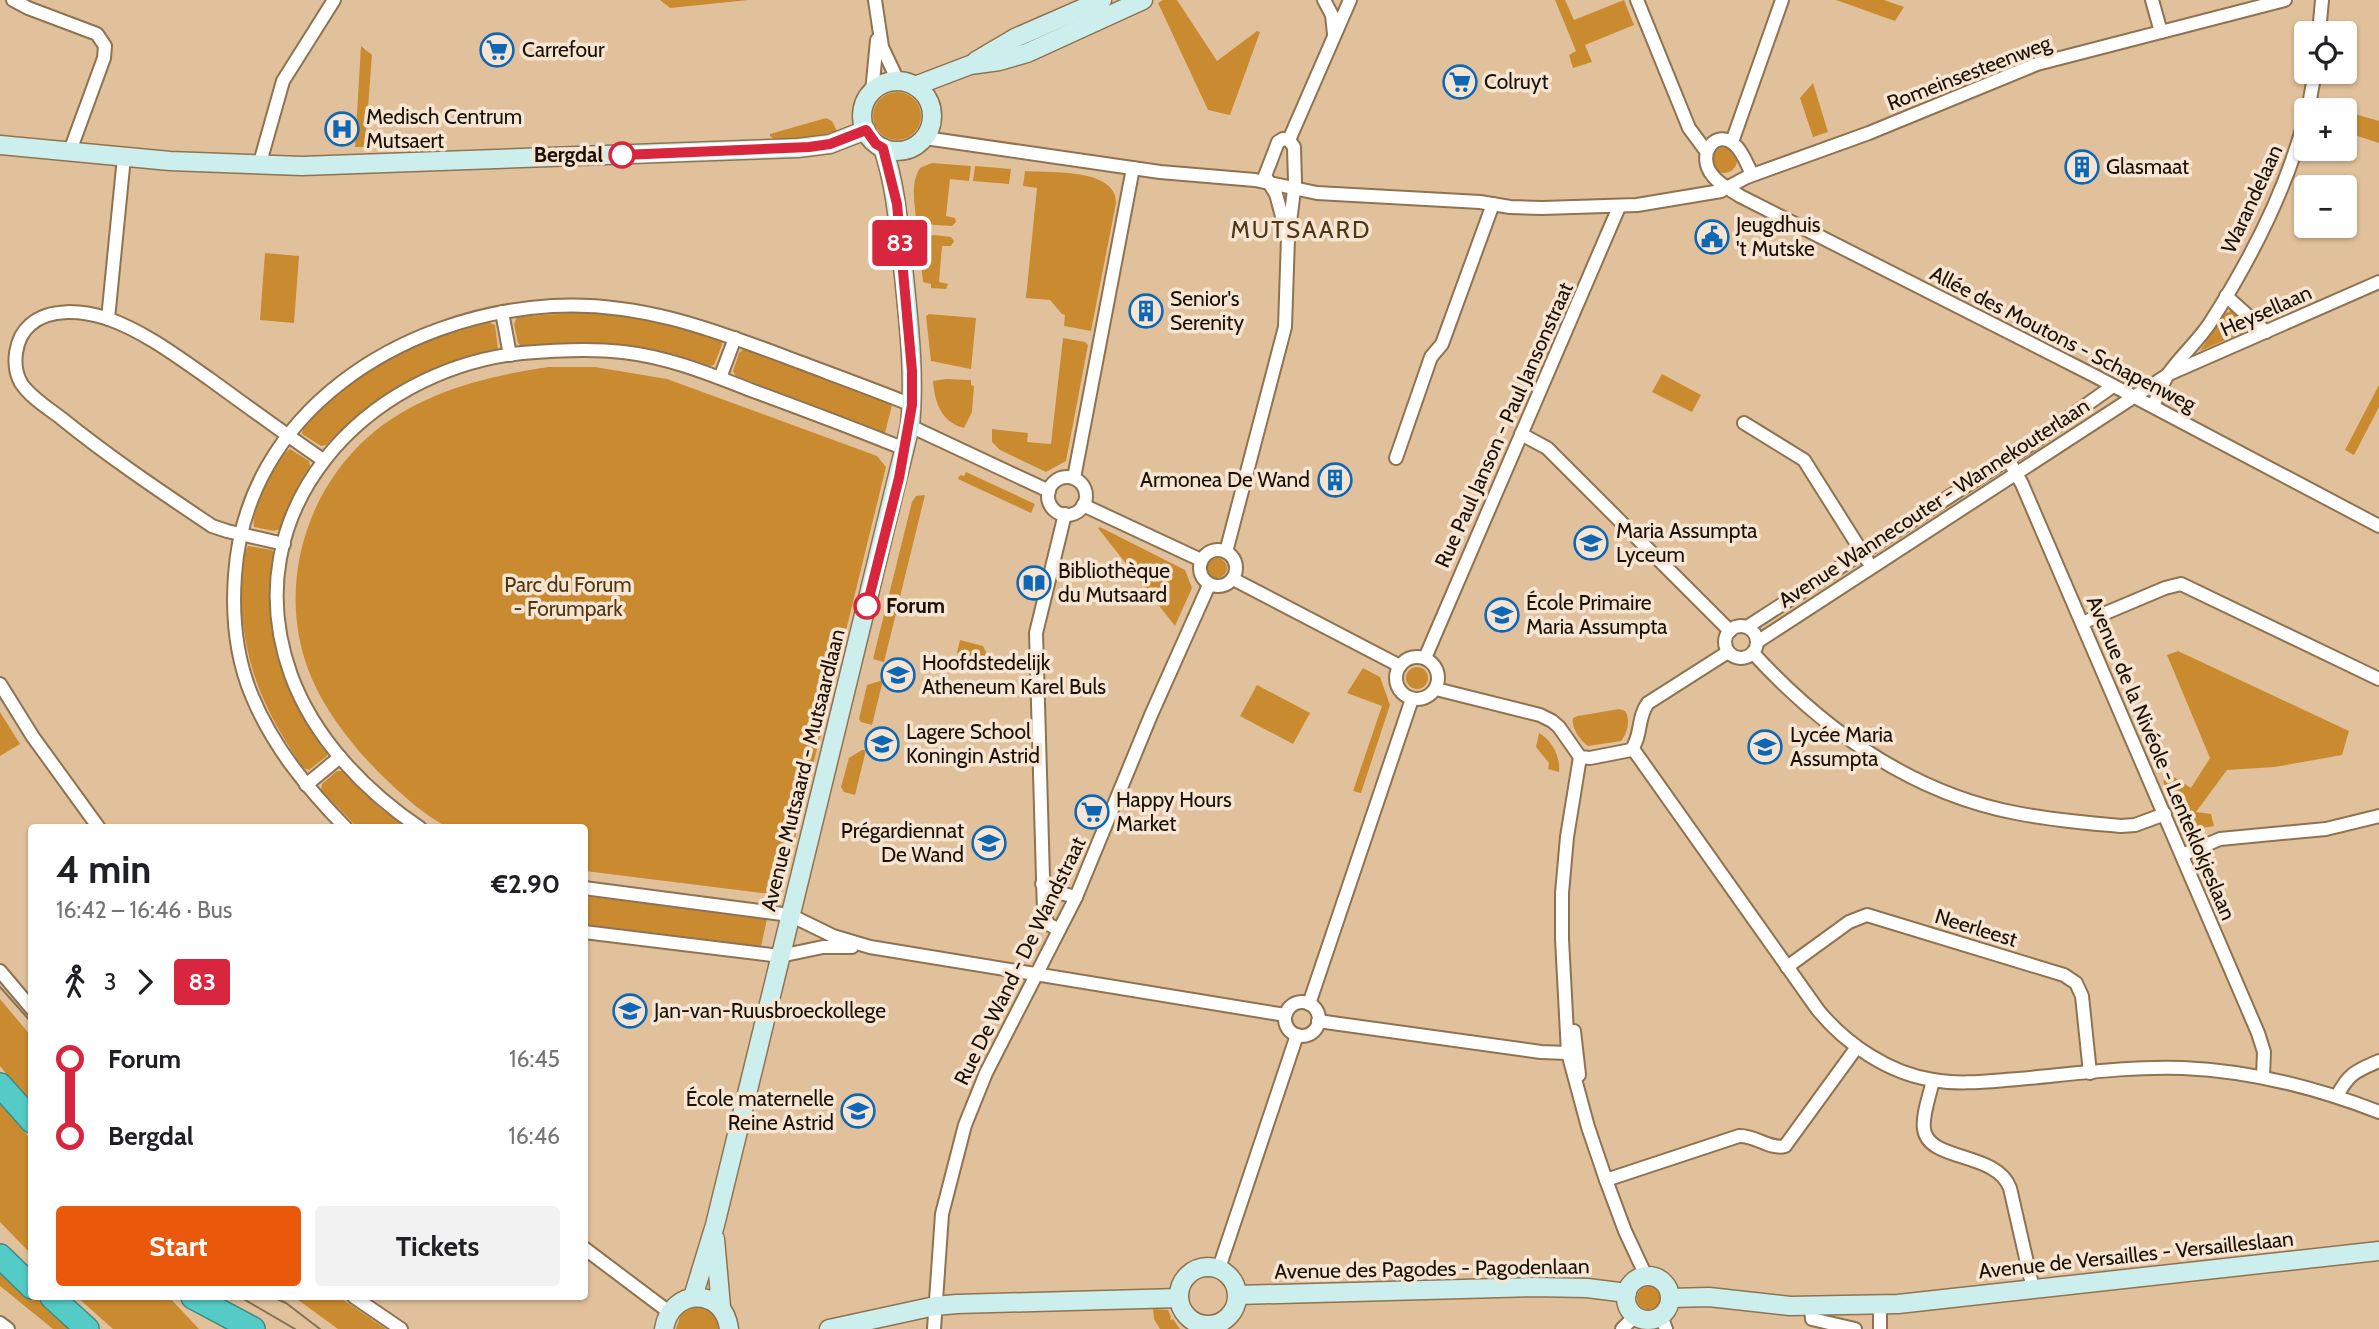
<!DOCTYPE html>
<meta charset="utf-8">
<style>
:root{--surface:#fff;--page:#f2f2f2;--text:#202124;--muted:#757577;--accent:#ea580c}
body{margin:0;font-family:Cabin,sans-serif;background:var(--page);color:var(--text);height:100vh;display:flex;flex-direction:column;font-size:26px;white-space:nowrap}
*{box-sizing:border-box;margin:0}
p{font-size:23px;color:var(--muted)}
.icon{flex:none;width:38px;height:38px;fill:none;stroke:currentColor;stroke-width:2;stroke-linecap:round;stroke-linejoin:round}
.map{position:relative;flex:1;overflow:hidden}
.details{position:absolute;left:28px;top:824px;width:560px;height:476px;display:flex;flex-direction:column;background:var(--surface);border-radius:7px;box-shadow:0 2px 5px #0004}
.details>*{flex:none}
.badge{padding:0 14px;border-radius:5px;font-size:24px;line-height:46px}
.fabs{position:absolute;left:2294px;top:21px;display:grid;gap:14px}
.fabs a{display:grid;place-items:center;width:63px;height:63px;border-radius:7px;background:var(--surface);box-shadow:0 2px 5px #0004;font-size:35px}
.map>.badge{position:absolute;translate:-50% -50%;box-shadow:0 0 0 4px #fff}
.legs{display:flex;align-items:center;gap:10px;height:77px;padding:0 28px;font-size:23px}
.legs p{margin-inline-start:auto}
.head{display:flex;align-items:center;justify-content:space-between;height:119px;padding:0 28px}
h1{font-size:38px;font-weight:700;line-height:52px}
.primary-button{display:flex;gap:14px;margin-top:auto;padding:14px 28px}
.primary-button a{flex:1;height:80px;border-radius:7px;background:var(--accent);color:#fff;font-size:28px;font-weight:700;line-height:80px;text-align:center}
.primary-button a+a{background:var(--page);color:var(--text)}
ul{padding:0 28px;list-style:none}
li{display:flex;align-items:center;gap:24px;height:77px;font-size:26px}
li i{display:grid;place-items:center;width:10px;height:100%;margin:0 9px;background:currentColor}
li i::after{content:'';width:18px;height:18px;margin:-9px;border:5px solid;border-radius:50%;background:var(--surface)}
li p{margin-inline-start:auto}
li:first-child i{background:linear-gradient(#0000 50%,currentColor 0)}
li:last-child i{background:linear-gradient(currentColor 50%,#0000 0)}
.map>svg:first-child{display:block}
</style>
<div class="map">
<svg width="2379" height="1329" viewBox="0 0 2379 1329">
<rect width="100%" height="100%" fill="#e1c19b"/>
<g fill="#ca8b30">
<path d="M660 0H748L670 8Z"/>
<path d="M1163 0H1177L1217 61 1257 31 1260 32 1230 115 1208 110 1158 3Z"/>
<path d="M1555 0H1565L1574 20 1624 0 1634 25 1585 45 1592 62 1573 68 1569 55 1576 51Z"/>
<path d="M1836 0H1884L1904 7 1895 21Z"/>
<path d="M361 46 372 55 365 147H355Z"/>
<path d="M1813 83 1828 132 1813 137 1800 98Z"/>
<circle cx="897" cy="116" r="24"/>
<path d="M2345 111 2379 121V143L2345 132Z"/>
<path d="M826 118 832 121 837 131C819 136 787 149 770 136V134Z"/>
<circle cx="1724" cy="160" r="13"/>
<path d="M932 163 971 166 969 181 950 179 946 216 955 218 956 222 952 226 934 225 916 220C915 202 910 184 920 168Z"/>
<path d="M975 166 1011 169 1009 184 973 181Z"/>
<path d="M1025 171C1050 173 1117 168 1116 203L1091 331 1064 326 1065 315 1062 314 1050 300 1026 298 1037 188 1023 186Z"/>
<path d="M934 235 951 237 954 241 951 246H942L939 282 948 284 946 289 931 288V284L923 282 918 238Z"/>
<path d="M265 253 299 256 294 323 260 320Z"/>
<path d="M2232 310 2237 311 2247 323 2242 333 2200 351 2224 314Z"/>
<path d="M583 312C631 315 675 324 721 339L722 345 714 365 710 366C645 345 590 339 521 346L518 343 514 324 517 317Z"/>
<path d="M929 314 976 318 971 369 931 361 926 316Z"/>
<path d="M487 322 495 325 498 349C481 356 463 359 446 366 399 384 361 409 326 445L321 446 302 434 303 426C316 414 328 399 342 388 383 355 436 335 487 322Z"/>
<path d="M1063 338 1085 342 1088 345 1066 461 1046 472 1000 450 992 442V429L1028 433 1027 442 1051 444Z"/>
<path d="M745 348 892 405 885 433 874 430 736 376 733 371 739 353Z"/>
<path d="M549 367H595L667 379 877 456 886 467 782 892 778 895 585 871 584 828C553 828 521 828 489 828 478 828 462 831 452 828 426 821 376 771 358 750 338 726 319 699 308 669 278 588 304 494 368 437 417 393 486 376 549 367Z"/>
<path d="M1662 374 1701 395 1692 412 1652 392Z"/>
<path d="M946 379 971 380V385L974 386 972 412 964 428C941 422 935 403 933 381Z"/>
<path d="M2379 385V407L2354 455 2345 450Z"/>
<path d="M290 449 309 461 310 466 299 484 280 529 274 531 254 527C250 512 277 456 290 449Z"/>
<path d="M966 472 1035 504 1031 513 958 479 960 475 964 476Z"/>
<path d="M925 495 884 662 873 659 912 502 916 496Z"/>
<path d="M1100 527 1185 570 1192 588 1175 626 1098 528Z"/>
<path d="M248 546 272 550 274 554C265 636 280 683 327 751V756L309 770 303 768C265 711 247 674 241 605 240 586 240 563 248 546Z"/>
<circle cx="1217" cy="568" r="10"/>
<path d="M960 640 983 646 986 652 985 657 979 659 957 653Z"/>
<path d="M2178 651 2349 731 2342 755 2275 767 2227 770 2196 812 2211 814 2214 826C2179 834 2174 808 2163 781L2174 777 2191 788 2210 758 2167 655Z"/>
<circle cx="1417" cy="678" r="11"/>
<path d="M1363 668 1380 677 1390 705 1361 793 1353 791 1382 706 1347 693Z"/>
<path d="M883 680 872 725 861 722 859 719 867 685Z"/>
<path d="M1257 685 1310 713 1293 744 1240 716Z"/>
<path d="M1619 709 1625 711C1631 719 1627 734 1621 741L1588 746C1580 741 1571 727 1573 718L1578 716Z"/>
<path d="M0 712 20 744 0 756Z"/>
<path d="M1539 733C1552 740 1561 758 1559 772L1548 769 1549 763 1536 747Z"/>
<path d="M862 750H866L855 795 844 792 841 787 849 758Z"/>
<path d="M337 771H344L380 808 407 828 356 826 321 790 322 784Z"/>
<path d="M585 896 764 918 767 919 761 947 585 925Z"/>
<path d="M0 999 31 1036V1105L0 1066Z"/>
<path d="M0 1101 31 1140V1254L0 1222Z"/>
<path d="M0 1264 70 1329H53L0 1286Z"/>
<circle cx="1649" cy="1298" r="12"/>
<path d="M77 1297H169L199 1329H113Z"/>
<path d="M294 1297H339L386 1329H338Z"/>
<path d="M694 1307C708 1307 717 1314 719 1329H676L681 1314Z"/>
<path d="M1153 1309 1168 1310 1171 1317 1170 1320 1173 1319 1180 1329H1160L1154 1319Z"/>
</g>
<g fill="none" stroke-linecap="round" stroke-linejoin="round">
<defs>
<g id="street">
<path d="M13 0 28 8 97 34 105 46 104 58 70 151"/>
<path d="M875 0 882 47 898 81"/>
<path d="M1324 0 1332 15 1334 34"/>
<path d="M1637 0 1689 128 1706 151"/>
<path d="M2152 0 2161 32"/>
<path d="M2319 33 2322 0"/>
<path d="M872 92 877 40"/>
<path d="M2308 110 2315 72"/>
<path d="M925 138 1160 172 1255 180 1317 193 1480 202 1510 207 1542 208 1637 205 1721 191 1747 177 1869 133 2037 64 2285 0"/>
<path d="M1289 140 1350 0"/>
<path d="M1732 142 1782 0"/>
<path d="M259 166 283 81 334 0"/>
<path d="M1752 174C1747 165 1743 152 1735 145 1716 127 1695 155 1713 176 1720 185 1731 190 1740 196L2093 375 2379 526"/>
<path d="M1286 231 1276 194 1265 176 1278 142 1283 139 1289 140"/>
<path d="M2226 296 2266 332"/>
<path d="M502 312 510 355"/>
<path d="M108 319 124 157"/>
<path d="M720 378 735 338"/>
<path d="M2153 406C2158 396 2162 383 2169 373 2182 355 2198 341 2210 323 2251 259 2287 189 2306 115"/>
<path d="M1744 423 1804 460 1867 560"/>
<path d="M910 426 1049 491"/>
<path d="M1521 434 1547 448 1730 631"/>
<path d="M1396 458 1431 357 1442 344 1493 204"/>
<path d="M2008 459 2022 484 2258 1033 2264 1052 2263 1076"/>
<circle cx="1067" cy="496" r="19"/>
<path d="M1074 478 1133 168"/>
<path d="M1083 505 1201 560"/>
<path d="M284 544 227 531 212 526C160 491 109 457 61 418 48 408 30 397 21 383 11 365 15 338 30 325 50 307 83 311 106 318 144 331 178 357 211 380 248 407 285 434 323 460"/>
<circle cx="1218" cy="568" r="18"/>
<path d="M1226 552 1285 327 1288 238 1295 182 1294 147 1289 140"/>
<path d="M1233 579 1400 666"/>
<path d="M2082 623 2165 588 2181 584 2379 679"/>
<circle cx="1741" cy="642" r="16"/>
<path d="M1747 627 2031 444 2113 386"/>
<path d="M1757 642 2169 374 2379 282"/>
<path d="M1753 653C1824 730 1911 793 2016 813 2051 820 2086 823 2121 826L2135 825 2165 814"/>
<circle cx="1417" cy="678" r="21"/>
<path d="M1425 658 1619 207"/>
<path d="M0 684 33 737 99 828"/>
<path d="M1436 689 1540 715 1552 721 1559 727 1580 757 1590 758 1631 750C1642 737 1637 717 1648 703L1728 652"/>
<path d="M1633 749 1818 1010C1846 1044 1888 1073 1933 1080 1961 1085 1990 1081 2018 1079 2073 1074 2128 1066 2183 1068 2252 1071 2315 1087 2379 1112"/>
<path d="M1580 757 1567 837 1562 893V939L1568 1053 1588 1127 1606 1180 1625 1231 1646 1276"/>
<path d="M306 785 340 757"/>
<path d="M346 828C308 789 273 747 252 696 236 658 232 616 235 575 246 412 401 315 552 306 636 301 709 328 786 357 828 373 870 388 912 405"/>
<path d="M420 828C365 791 314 738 291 675 232 512 364 370 522 353 556 350 590 348 623 352 669 357 712 375 756 392 805 410 855 429 905 449"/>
<path d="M2182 855 2220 839 2326 829 2379 816"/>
<path d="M1042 884 1056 892 1076 897"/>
<path d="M584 888 790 915 833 936 870 947 1285 1015"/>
<path d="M1059 930 1048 924 1044 913 1036 633 1065 514"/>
<path d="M584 932 780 956 823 947H852"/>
<path d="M1787 967 1849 922 1867 915 2064 975 2076 983 2082 996 2090 1073"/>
<path d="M0 971 32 1009"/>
<circle cx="1302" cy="1019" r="17"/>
<path d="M1309 1004 1412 699"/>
<path d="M1318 1021 1541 1052 1568 1053"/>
<path d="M1574 1031 1579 1075"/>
<path d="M1933 1080C1930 1095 1922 1115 1924 1129 1928 1162 1996 1151 2010 1188L2033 1289"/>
<path d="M2337 1096C2349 1073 2356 1071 2379 1061"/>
<path d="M1606 1180 1739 1136C1755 1135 1770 1150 1785 1146L1857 1047"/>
<path d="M584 1248 669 1312"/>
<path d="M1219 1268 1297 1035"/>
<path d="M354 1297 401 1329"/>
<path d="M1880 1305V1329"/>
<path d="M1811 1306 1812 1319 1855 1329"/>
<path d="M1661 1316 1666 1329"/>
<path d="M0 1323 8 1329"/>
<path d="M934 1329 942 1214 965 1125 986 1073 1076 897 1151 715 1209 585"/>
<path d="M1197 1329 1199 1324"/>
<path d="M1622 1329 1635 1316"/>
</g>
<g id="secondary">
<path d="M976 61 1015 38 1102 0"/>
<circle cx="897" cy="116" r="35"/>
<path d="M915 86 970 65 999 61 1027 53 1143 0"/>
<path d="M0 145 170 161 302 166 798 148 830 144 866 130"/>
<path d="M715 1239 721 1307"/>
<circle cx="1208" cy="1296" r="29"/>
<circle cx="1648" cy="1298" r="22"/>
<path d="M1238 1295 1533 1287 1587 1288 1627 1293"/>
<path d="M693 1297 715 1225 910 426C915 376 909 326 904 276 899 233 897 189 883 148"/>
<path d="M1670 1298 1709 1297 1790 1306 1898 1304 2379 1251"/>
<path d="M664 1329C671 1287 724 1287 729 1329"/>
<path d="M829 1329 935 1306 957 1304 1179 1298"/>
</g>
<g id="highway">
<path d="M0 1085 32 1121"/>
<path d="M0 1256 32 1287"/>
<path d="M52 1297 87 1329"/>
<path d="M193 1297 253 1329"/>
</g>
</defs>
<use href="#street" stroke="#8f724f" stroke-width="16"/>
<use href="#secondary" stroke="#8f724f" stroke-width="21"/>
<use href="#highway" stroke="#408a82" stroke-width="26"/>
<use href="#street" stroke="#fff" stroke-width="12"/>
<use href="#secondary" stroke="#ccefee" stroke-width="18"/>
<use href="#highway" stroke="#54cbc6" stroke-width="23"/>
<g stroke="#877156" stroke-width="2">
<path d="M0 987 32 1023"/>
<path d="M240 1297 295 1329"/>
<path d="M273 1297 286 1303 320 1329"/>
</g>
</g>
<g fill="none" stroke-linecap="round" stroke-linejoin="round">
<defs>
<path id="line-1" d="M622 155 809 147 830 144 866 130 876 144 883 148 897 204 912 371V405L899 478 867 606"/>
</defs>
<use href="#line-1" stroke="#fff" stroke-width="16"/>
<use href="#line-1" stroke="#d7263d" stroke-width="10"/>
</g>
<defs>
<symbol id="supermarket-ring" viewBox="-11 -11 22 22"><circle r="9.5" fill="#f5e5d2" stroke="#0d67b5" stroke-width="1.5"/><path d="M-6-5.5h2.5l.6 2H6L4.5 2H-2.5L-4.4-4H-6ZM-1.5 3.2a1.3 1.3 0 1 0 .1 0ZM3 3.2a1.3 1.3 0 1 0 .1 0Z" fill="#0d67b5"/></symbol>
<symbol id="hospital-ring" viewBox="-11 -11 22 22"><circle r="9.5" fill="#f5e5d2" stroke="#0d67b5" stroke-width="1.5"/><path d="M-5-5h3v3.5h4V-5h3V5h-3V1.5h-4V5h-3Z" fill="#0d67b5"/></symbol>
<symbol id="building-ring" viewBox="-11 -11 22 22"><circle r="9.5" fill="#f5e5d2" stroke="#0d67b5" stroke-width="1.5"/><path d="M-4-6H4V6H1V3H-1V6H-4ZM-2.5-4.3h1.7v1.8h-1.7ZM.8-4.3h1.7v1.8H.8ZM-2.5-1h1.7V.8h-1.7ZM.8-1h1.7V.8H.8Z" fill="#0d67b5"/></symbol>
<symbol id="civic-ring" viewBox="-11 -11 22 22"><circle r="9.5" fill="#f5e5d2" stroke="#0d67b5" stroke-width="1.5"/><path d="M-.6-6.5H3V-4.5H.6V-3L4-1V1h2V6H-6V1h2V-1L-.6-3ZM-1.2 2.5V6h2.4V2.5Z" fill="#0d67b5"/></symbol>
<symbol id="school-ring" viewBox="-11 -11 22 22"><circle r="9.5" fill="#f5e5d2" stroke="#0d67b5" stroke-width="1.5"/><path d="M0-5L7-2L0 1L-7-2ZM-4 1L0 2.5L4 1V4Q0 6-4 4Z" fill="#0d67b5"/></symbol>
<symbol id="library-ring" viewBox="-11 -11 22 22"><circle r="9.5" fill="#f5e5d2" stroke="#0d67b5" stroke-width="1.5"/><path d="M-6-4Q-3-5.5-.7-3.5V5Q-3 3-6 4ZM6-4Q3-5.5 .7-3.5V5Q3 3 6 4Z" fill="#0d67b5"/></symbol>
</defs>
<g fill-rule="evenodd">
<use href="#supermarket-ring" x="478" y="31" width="38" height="38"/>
<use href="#supermarket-ring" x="1441" y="63" width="38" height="38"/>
<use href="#hospital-ring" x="323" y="110" width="38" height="38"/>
<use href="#building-ring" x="2063" y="148" width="38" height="38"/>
<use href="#civic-ring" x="1693" y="218" width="38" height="38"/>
<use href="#building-ring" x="1127" y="292" width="38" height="38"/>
<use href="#building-ring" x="1316" y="461" width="38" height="38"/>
<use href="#school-ring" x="1572" y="524" width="38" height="38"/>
<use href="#library-ring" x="1015" y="564" width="38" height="38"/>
<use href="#school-ring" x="1483" y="596" width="38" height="38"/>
<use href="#school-ring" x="879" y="656" width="38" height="38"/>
<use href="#school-ring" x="863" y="725" width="38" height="38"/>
<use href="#school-ring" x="1746" y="728" width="38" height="38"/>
<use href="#supermarket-ring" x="1073" y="793" width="38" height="38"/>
<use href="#school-ring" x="970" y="824" width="38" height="38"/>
<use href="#school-ring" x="611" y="992" width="38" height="38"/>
<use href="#school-ring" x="839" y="1092" width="38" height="38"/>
</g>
<g fill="#fff" stroke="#d7263d" stroke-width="3.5">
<circle cx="622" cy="155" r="12"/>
<circle cx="867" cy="606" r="12"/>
</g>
<g text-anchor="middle" stroke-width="7" stroke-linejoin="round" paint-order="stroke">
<g font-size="21" fill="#1b1003" stroke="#f5e5d2" text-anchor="start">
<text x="522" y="57">Carrefour</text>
<text x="1484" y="89">Colruyt</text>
<text x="366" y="124">Medisch Centrum<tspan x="366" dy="24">Mutsaert</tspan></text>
<text x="2106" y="174">Glasmaat</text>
<text x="1736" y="232">Jeugdhuis<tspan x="1736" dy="24">'t Mutske</tspan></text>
<text x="1170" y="306">Senior's<tspan x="1170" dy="24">Serenity</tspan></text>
<text x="1310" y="487" text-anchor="end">Armonea De Wand</text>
<text x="1616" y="538">Maria Assumpta<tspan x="1616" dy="24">Lyceum</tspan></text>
<text x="1058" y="578">Bibliothèque<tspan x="1058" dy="24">du Mutsaard</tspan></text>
<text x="1526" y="610">École Primaire<tspan x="1526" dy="24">Maria Assumpta</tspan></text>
<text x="922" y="670">Hoofdstedelijk<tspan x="922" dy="24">Atheneum Karel Buls</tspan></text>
<text x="906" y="739">Lagere School<tspan x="906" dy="24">Koningin Astrid</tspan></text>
<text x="1790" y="742">Lycée Maria<tspan x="1790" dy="24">Assumpta</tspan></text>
<text x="1116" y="807">Happy Hours<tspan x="1116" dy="24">Market</tspan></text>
<text x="964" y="838" text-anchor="end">Prégardiennat<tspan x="964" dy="24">De Wand</tspan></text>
<text x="654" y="1018">Jan-van-Ruusbroeckollege</text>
<text x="834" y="1106" text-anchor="end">École maternelle<tspan x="834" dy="24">Reine Astrid</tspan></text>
</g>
<g font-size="21" fill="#1b1003" stroke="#f5e5d2">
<text transform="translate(1969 73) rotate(-21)" y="7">Romeinsesteenweg</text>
<text transform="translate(2252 199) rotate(-65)" y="7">Warandelaan</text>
<text transform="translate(2266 311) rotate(-24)" y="7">Heysellaan</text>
<text transform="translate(2063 339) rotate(27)" y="7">Allée des Moutons - Schapenweg</text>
<text transform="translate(1504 425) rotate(-66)" y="7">Rue Paul Janson - Paul Jansonstraat</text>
<text transform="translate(1934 503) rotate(-33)" y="7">Avenue Wannecouter - Wannekouterlaan</text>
<text transform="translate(2161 758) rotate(67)" y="7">Avenue de la Nivéole - Lenteklokjeslaan</text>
<text transform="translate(803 770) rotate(-76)" y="7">Avenue Mutsaard - Mutsaardlaan</text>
<text transform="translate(1976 928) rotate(17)" y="7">Neerleest</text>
<text transform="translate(1020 961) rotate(-64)" y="7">Rue De Wand - De Wandstraat</text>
<text transform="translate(2136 1255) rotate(-6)" y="7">Avenue de Versailles - Versailleslaan</text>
<text transform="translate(1432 1269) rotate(-1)" y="7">Avenue des Pagodes - Pagodenlaan</text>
</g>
<g font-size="21" font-weight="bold" fill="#1b1003" stroke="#f5e5d2" text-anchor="end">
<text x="603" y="162">Bergdal</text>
<text x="886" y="613" text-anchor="start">Forum</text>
</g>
<g font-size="21" fill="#533710" stroke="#f5e5d2">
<text x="568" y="592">Parc du Forum<tspan x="568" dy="24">- Forumpark</tspan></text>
</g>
<g font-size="24" letter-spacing="2" fill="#503612" stroke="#f5e5d2">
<text x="1301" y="238">MUTSAARD</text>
</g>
</g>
</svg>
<div class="fabs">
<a><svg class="icon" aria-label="locate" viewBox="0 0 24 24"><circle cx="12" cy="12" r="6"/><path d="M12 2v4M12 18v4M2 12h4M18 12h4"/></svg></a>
<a>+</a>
<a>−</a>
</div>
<b class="badge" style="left:900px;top:243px;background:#d7263d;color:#fff">83</b>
<section class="details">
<div class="head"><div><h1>4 min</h1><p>16:42 – 16:46 · Bus</p></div><b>€2.90</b></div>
<div class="legs"><svg class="icon" aria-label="walk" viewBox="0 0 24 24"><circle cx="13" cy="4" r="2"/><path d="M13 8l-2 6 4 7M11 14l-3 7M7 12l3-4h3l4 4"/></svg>3<svg class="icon" aria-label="forward" viewBox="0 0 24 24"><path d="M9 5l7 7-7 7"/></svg><b class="badge" style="background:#d7263d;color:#fff">83</b></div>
<ul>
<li><i style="color:#d7263d"></i><b>Forum</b><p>16:45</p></li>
<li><i style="color:#d7263d"></i><b>Bergdal</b><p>16:46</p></li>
</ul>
<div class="primary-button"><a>Start</a><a>Tickets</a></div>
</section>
</div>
